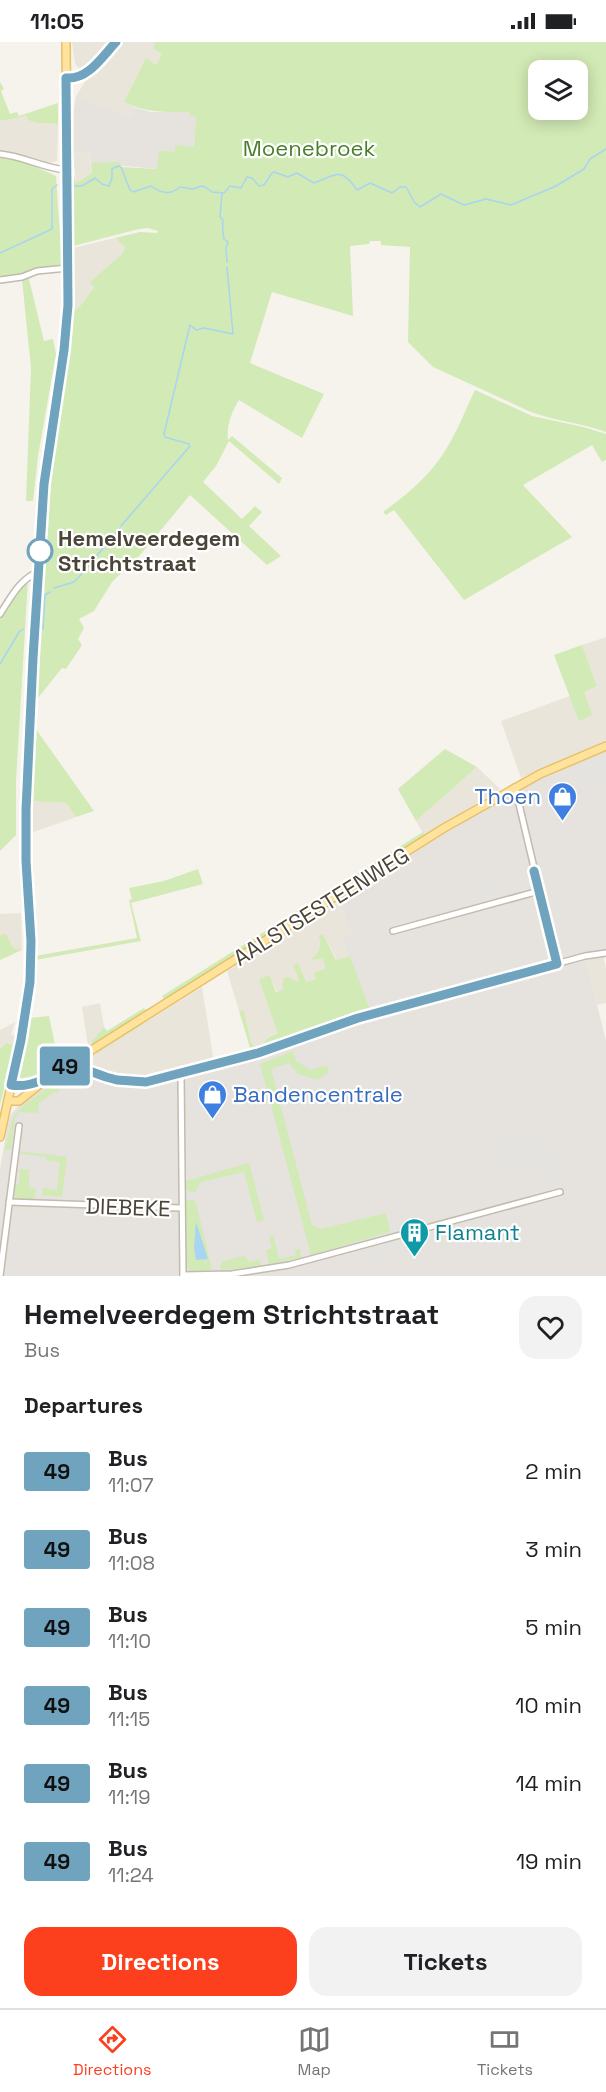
<!DOCTYPE html>
<style>
:root{--surface:#fff;--page:#f2f2f2;--text:#202124;--muted:#757577;--line:#e0e0e0;--accent:#fc3f1d}
body{margin:0;font-family:"Space Grotesk",sans-serif;background:var(--page);color:var(--text);height:100vh;display:flex;flex-direction:column;font-size:22px;white-space:nowrap}
*{box-sizing:border-box;margin:0}
p{font-size:20px;color:var(--muted)}
.icon{flex:none;width:33px;height:33px;fill:none;stroke:currentColor;stroke-width:2;stroke-linecap:round;stroke-linejoin:round}
.map{position:relative;height:1234px;overflow:hidden}
.panel{display:flex;flex-direction:column;background:var(--surface);flex:1}
.panel>*{flex:none}
.badge{padding:0 12px;border-radius:4px;font-size:21px;line-height:39px}
.buttons{position:absolute;left:528px;top:18px;display:grid;gap:12px}
.buttons a{display:grid;place-items:center;width:60px;height:60px;border-radius:12px;background:var(--surface);box-shadow:0 3px 15px #0003;font-size:30px}
.map>.badge{position:absolute;translate:-50% -50%;box-shadow:0 0 0 3px #fff}
h2{padding:0 24px;font-size:22px;line-height:54px}
.round{display:grid;place-items:center;flex:none;width:63px;height:63px;border-radius:18px;background:var(--page)}
.headline{display:flex;align-items:center;justify-content:space-between;height:102px;padding:0 24px}
h1{font-size:28px;font-weight:700;line-height:45px}
.cta{display:flex;gap:12px;margin-top:auto;padding:12px 24px}
.cta a{flex:1;height:69px;border-radius:18px;background:var(--accent);color:#fff;font-size:24px;font-weight:700;line-height:69px;text-align:center}
.cta a+a{background:var(--page);color:var(--text)}
ul{padding:0;list-style:none}
li{display:flex;align-items:center;gap:18px;height:78px;padding:0 24px}
li div{flex:1}
li b{display:block;font-size:22px}
li em{font-style:normal}
li .badge{min-width:66px;font-weight:700;text-align:center}
.status{display:flex;justify-content:space-between;align-items:center;height:42px;padding:0 30px;background:var(--surface);direction:ltr}
.status svg{height:16px;fill:currentColor}
.dock{display:flex;justify-content:space-around;align-items:center;height:84px;border-top:2px solid var(--line);background:var(--surface);font-size:16px;color:var(--muted)}
.dock a{display:grid;justify-items:center;gap:3px}
.dock .current{color:var(--accent)}
.map>svg:first-child{display:block}
</style>
<div class="status"><b>11:05</b><svg viewBox="0 0 49 12"><path d="M0 12V9h3v3zM5 12V6h3v6zM10 12V3h3v9zM15 12V0h3v12zM26 1h20v11H26zM47 4h2v5h-2z"/></svg></div>
<div class="map">
<svg width="606" height="1234" viewBox="0 0 606 1234">
<rect width="100%" height="100%" fill="#f6f3ec"/>
<g fill="#eae5da">
<path d="M72 0H109L82 29 75 22Z"/>
<path d="M121 0H155L153 7 162 12 156 23 146 16 124 60 136 66 130 77 76 54 85 40Z"/>
<path d="M27 74 38 81 58 82 57 119 44 122 0 109V79Z"/>
<path d="M89 110 92 131 76 141 73 111Z"/>
<path d="M115 196 125 205 122 212 91 240 94 244 80 264 73 270V206Z"/>
<path d="M606 595V699L521 736 501 679 597 644 582 603Z"/>
<path d="M477 725 500 747 425 794 416 779Z"/>
<path d="M29 759 66 761 76 775 28 792Z"/>
<path d="M338 858 352 892 343 895 350 914 337 918 324 894 319 898 321 905 320 908 312 915 322 916 325 923 324 927 316 937 306 940 293 923 300 938 297 939 292 937 284 948 277 950 270 933 260 937 278 992 269 994 263 1003 255 1005 251 1000 244 970 239 969 227 929Z"/>
<path d="M21 871 22 908 13 906 0 893V872Z"/>
<path d="M603 914 606 927V961L597 963 586 918Z"/>
<path d="M202 945 214 1020 141 1036 116 1035 101 1030 89 1022 90 1015Z"/>
<path d="M100 961 104 985 100 989 98 994 91 999 92 1002 88 1004 82 965Z"/>
<path d="M15 980 11 993 17 994 15 1003 8 1001 0 1007V988Z"/>
</g>
<g fill="#e6e2dd">
<path d="M76 54 130 76 136 66 151 70H189L196 74 194 106 175 103V110L157 127 91 121 89 110 73 111 74 67Z"/>
<path d="M606 709V910L371 970 342 895 352 892 338 858 507 753 539 737Z"/>
<path d="M586 918 606 999V1234H0V1127L8 1081 11 1072 20 1062 59 1031 72 1029 112 1040 127 1042H144L168 1037 259 1014 375 974 423 961Z"/>
</g>
<g fill="#d2eab5" fill-rule="evenodd">
<path d="M155 0H606V390C581 381 556 379 531 370L433 325 408 300 410 205 381 203V199H370L369 202 350 204 353 274 272 250 250 321 324 352 302 396 239 358C232 369 226 384 228 398L232 394 282 436 279 442 229 399 216 424 203 440 242 477 255 464 262 470 249 484 281 514 267 523 190 453 141 512 112 540 94 569 79 577 84 586 78 597 82 603 66 627 62 626 34 661 49 434 73 270 80 264 94 245 90 240 122 212 125 205 115 196 140 190 157 191 158 189 148 186 139 187 73 204 74 134 76 141 92 131 91 121 118 120 120 121 121 125 157 127 159 109 175 110V103L194 105 196 75 189 73V70C165 70 145 71 124 60L146 16 156 23 162 12 153 7ZM538 28H578V68H538Z"/>
<path d="M0 40 4 47 1 49 10 72 17 70 19 74 58 61V82L38 81 28 78 27 74 0 79Z"/>
<path d="M0 114 29 122 56 134 62 224 0 236Z"/>
<path d="M29 237 44 299 53 297 56 312 38 414 33 459H26L31 326 22 238Z"/>
<path d="M475 348 532 374 583 385 606 392V418L602 420 592 403 523 443 572 495 464 558 394 468 386 473 383 470C402 456 420 442 435 423 453 401 463 373 475 348Z"/>
<path d="M44 401 47 402 37 516 33 515 39 437Z"/>
<path d="M28 538 16 739V793L0 809V577Z"/>
<path d="M582 603 597 644 584 650 592 673 579 679 554 613Z"/>
<path d="M33 683 94 769 76 775 66 761 29 759Z"/>
<path d="M445 707 477 725 416 779 398 747Z"/>
<path d="M423 790 425 794 409 804 165 959 162 954Z"/>
<path d="M198 827 203 842 131 861 141 899 35 918V914L137 896 129 858 132 857 129 846 164 839Z"/>
<path d="M6 892 13 906 22 908 0 918V893Z"/>
<path d="M323 892 336 918 350 914 371 970 251 1009 239 969H244L251 1000 255 1005 263 1003C267 995 269 994 278 992L259 937 270 933 276 950 283 948 282 942 285 935H289L297 939 299 938 293 923 298 921 306 940 316 937 314 931 324 927 325 923 322 916 313 918 312 915C322 908 320 905 319 894Z"/>
<path d="M144 966 147 970 139 975 143 982 97 1011 94 1008 111 997 109 993 93 1003 91 999C97 995 99 990 104 985L107 989Z"/>
<path d="M49 974 59 1022 32 1037 22 1040 18 1034 30 976Z"/>
<path d="M7 1001 15 1003 0 1063V1007Z"/>
<path d="M293 1009 296 1019 311 1028 327 1023 329 1030 318 1038 298 1032 289 1021 271 1027 312 1183 321 1187 386 1171 390 1190 311 1213 260 1022Z"/>
<path d="M59 1037 58 1051 54 1050 39 1061 38 1071 19 1070 15 1076 11 1108 5 1107 13 1075 23 1064Z"/>
<path d="M17 1109 67 1115 62 1155 42 1153 43 1146 57 1148 60 1120 46 1118V1115L22 1112Z"/>
<path d="M249 1121 264 1178 257 1180 244 1130 201 1140 195 1150H190L185 1146 186 1139Z"/>
<path d="M20 1127 29 1128V1145L36 1146 34 1158 15 1156 13 1150 14 1142H19Z"/>
<path d="M185 1158H194L196 1161 212 1227 210 1228 191 1229 185 1223Z"/>
<path d="M273 1193 279 1217 296 1213 295 1207H300L301 1215 269 1223 266 1208 272 1206 269 1194Z"/>
<path d="M245 1214 249 1220 260 1217 261 1224 221 1228 220 1223 223 1219Z"/>
</g>
<g fill="#e5e3e0">
<path d="M606 714V744L582 753 572 727Z"/>
<path d="M496 841 501 857 478 863 474 846Z"/>
<path d="M508 1086 550 1104 557 1143 484 1110 485 1104Z"/>
<path d="M11 1187H19V1202L31 1203 30 1213 6 1211 7 1202H11Z"/>
<path d="M438 1189 441 1201 415 1207 412 1195Z"/>
<path d="M394 1200 398 1213 367 1222 364 1207Z"/>
</g>
<path fill="#a9d4f2" d="M196 1180 208 1217 196 1218 194 1206Z"/>
<g fill="none" stroke-linecap="round" stroke-linejoin="round">
<g stroke="#a9d4f2" stroke-width="1.5">
<path d="M73 144H82L95 136 102 142 109 144 112 136V127L118 124 121 125 130 148 133 150 151 144C161 151 170 154 180 145L193 147 201 144 205 145 212 150 224 151 230 144 241 146 247 135 252 136 259 144 264 143 272 131 274 130 288 135 297 131 314 141C336 133 341 124 357 148L370 141 392 151 400 145H406L415 161 420 165 441 152 464 163 486 157 511 163 556 144 584 127 590 117 606 107"/>
<path d="M222 152 220 175 223 178C222 184 223 191 224 197L228 200 226 206 227 220"/>
<path d="M0 211 52 187V147L57 143"/>
<path d="M121 484 190 404 189 402 165 395 164 392 190 283 196 288 204 286 233 292 227 225"/>
<path d="M54 546 74 540 79 535 120 486"/>
<path d="M40 588 43 587 45 553 50 550"/>
<path d="M0 622 19 590 23 587"/>
</g>
<defs>
<g id="minor">
<path d="M66 36C88 38 102 15 116 0"/>
<path d="M0 112C23 114 43 126 66 128"/>
<path d="M0 238 22 235 37 229 68 226"/>
<path d="M0 572C10 557 20 536 39 530"/>
<path d="M515 745 557 923"/>
<path d="M393 889 539 849"/>
<path d="M74 1018 84 1027 106 1035 117 1038 145 1039 258 1011 358 976 585 914 606 911"/>
<path d="M181 1032 183 1234"/>
<path d="M9 1160 181 1166"/>
<path d="M183 1233 232 1232 289 1223 560 1150"/>
<path d="M0 1234 19 1084"/>
</g>
<g id="major">
<path d="M11 1043 22 1045 44 1038 444 786 540 732 606 704"/>
<path d="M8 1059H19L40 1042"/>
<path d="M0 1095 21 998 30 940 31 899 26 768 33 616 44 442 64 307 68 263 66 0"/>
</g>
</defs>
<use href="#minor" stroke="#c2bbae" stroke-width="8"/>
<use href="#major" stroke="#e6c16a" stroke-width="10"/>
<use href="#minor" stroke="#fff" stroke-width="5"/>
<use href="#major" stroke="#ffe39c" stroke-width="7"/>
</g>
<g fill="none" stroke-linecap="round" stroke-linejoin="round">
<defs>
<path id="line" d="M116 0C102 15 88 38 66 36L68 263 64 308 44 442 33 616 26 768V819L31 899 30 940 21 998 11 1043C35 1047 55 1031 74 1018L84 1027 106 1035 117 1038 146 1040 258 1011 358 976 557 922 534 829"/>
</defs>
<use href="#line" stroke="#fff" stroke-width="14"/>
<use href="#line" stroke="#70a3bd" stroke-width="9"/>
</g>
<defs>
<symbol id="shop-pin" viewBox="-11 -11 22 30"><path d="M0 17L-7.5 6A9.5 9.5 0 1 1 7.5 6Z" fill="#3f7fe0" stroke="#fff"/><path d="M-5-2.5h2.3a2.7 3.5 0 0 1 5.4 0H5L5.5 6h-11ZM-1.5-2.5h3a1.5 2.3 0 0 0-3 0Z" fill="#fff"/></symbol>
<symbol id="building-pin" viewBox="-11 -11 22 30"><path d="M0 17L-7.5 6A9.5 9.5 0 1 1 7.5 6Z" fill="#0f9aa8" stroke="#fff"/><path d="M-4-6H4V6H1V3H-1V6H-4ZM-2.5-4.3h1.7v1.8h-1.7ZM.8-4.3h1.7v1.8H.8ZM-2.5-1h1.7V.8h-1.7ZM.8-1h1.7V.8H.8Z" fill="#fff"/></symbol>
</defs>
<g fill-rule="evenodd">
<use href="#shop-pin" x="546" y="738" width="33" height="45"/>
<use href="#shop-pin" x="196" y="1036" width="33" height="45"/>
<use href="#building-pin" x="398" y="1174" width="33" height="45"/>
</g>
<circle fill="#fff" stroke="#70a3bd" stroke-width="3" cx="40" cy="509" r="12"/>
<g text-anchor="middle" stroke-width="4.5" stroke-linejoin="round" paint-order="stroke">
<g font-size="22" fill="#4a7f2a" stroke="#fff">
<text x="309" y="114">Moenebroek</text>
</g>
<g font-size="22" font-weight="bold" fill="#4b4439" stroke="#fff" text-anchor="start">
<text x="58" y="504">Hemelveerdegem<tspan x="58" dy="25">Strichtstraat</tspan></text>
</g>
<g font-size="22" fill="#366cbe" stroke="#fff" text-anchor="end">
<text x="541" y="762">Thoen</text>
<text x="233" y="1060" text-anchor="start">Bandencentrale</text>
</g>
<g font-size="22" fill="#4b4439" stroke="#fff">
<text transform="translate(321 864) rotate(-32)" y="8">AALSTSESTEENWEG</text>
<text transform="translate(128 1165) rotate(2)" y="8">DIEBEKE</text>
</g>
<g font-size="22" fill="#0d838f" stroke="#fff" text-anchor="start">
<text x="435" y="1198">Flamant</text>
</g>
</g>
</svg>
<div class="buttons">
<a><svg class="icon" aria-label="layers" viewBox="0 0 24 24"><path d="M12 4l9 5-9 5-9-5zM3 14l9 5 9-5"/></svg></a>
</div>
<b class="badge" style="left:65px;top:1024px;background:#70a3bd;color:#111">49</b>
</div>
<section class="panel">
<div class="headline"><div><h1>Hemelveerdegem Strichtstraat</h1><p>Bus</p></div><a class="round"><svg class="icon" aria-label="heart" viewBox="0 0 24 24"><path d="M12 20l-8-8c-3-5 5-10 8-4 3-6 11-1 8 4z"/></svg></a></div>
<h2>Departures</h2>
<ul>
<li><span class="badge" style="background:#70a3bd;color:#111">49</span><div><b>Bus</b><p>11:07</p></div><em>2 min</em></li>
<li><span class="badge" style="background:#70a3bd;color:#111">49</span><div><b>Bus</b><p>11:08</p></div><em>3 min</em></li>
<li><span class="badge" style="background:#70a3bd;color:#111">49</span><div><b>Bus</b><p>11:10</p></div><em>5 min</em></li>
<li><span class="badge" style="background:#70a3bd;color:#111">49</span><div><b>Bus</b><p>11:15</p></div><em>10 min</em></li>
<li><span class="badge" style="background:#70a3bd;color:#111">49</span><div><b>Bus</b><p>11:19</p></div><em>14 min</em></li>
<li><span class="badge" style="background:#70a3bd;color:#111">49</span><div><b>Bus</b><p>11:24</p></div><em>19 min</em></li>
</ul>
<div class="cta"><a>Directions</a><a>Tickets</a></div>
</section>
<nav class="dock">
<a class="current"><svg class="icon" aria-label="directions" viewBox="0 0 24 24"><path d="M12 3l9 9-9 9-9-9zM9 14v-3h6M13 9l2 2-2 2"/></svg>Directions</a>
<a><svg class="icon" aria-label="map" viewBox="0 0 24 24"><path d="M3 6l6-2 6 2 6-2v14l-6 2-6-2-6 2zM9 4v14M15 6v14"/></svg>Map</a>
<a><svg class="icon" aria-label="tickets" viewBox="0 0 24 24"><path d="M3 7h18v10H3zM15 7v10"/></svg>Tickets</a>
</nav>
